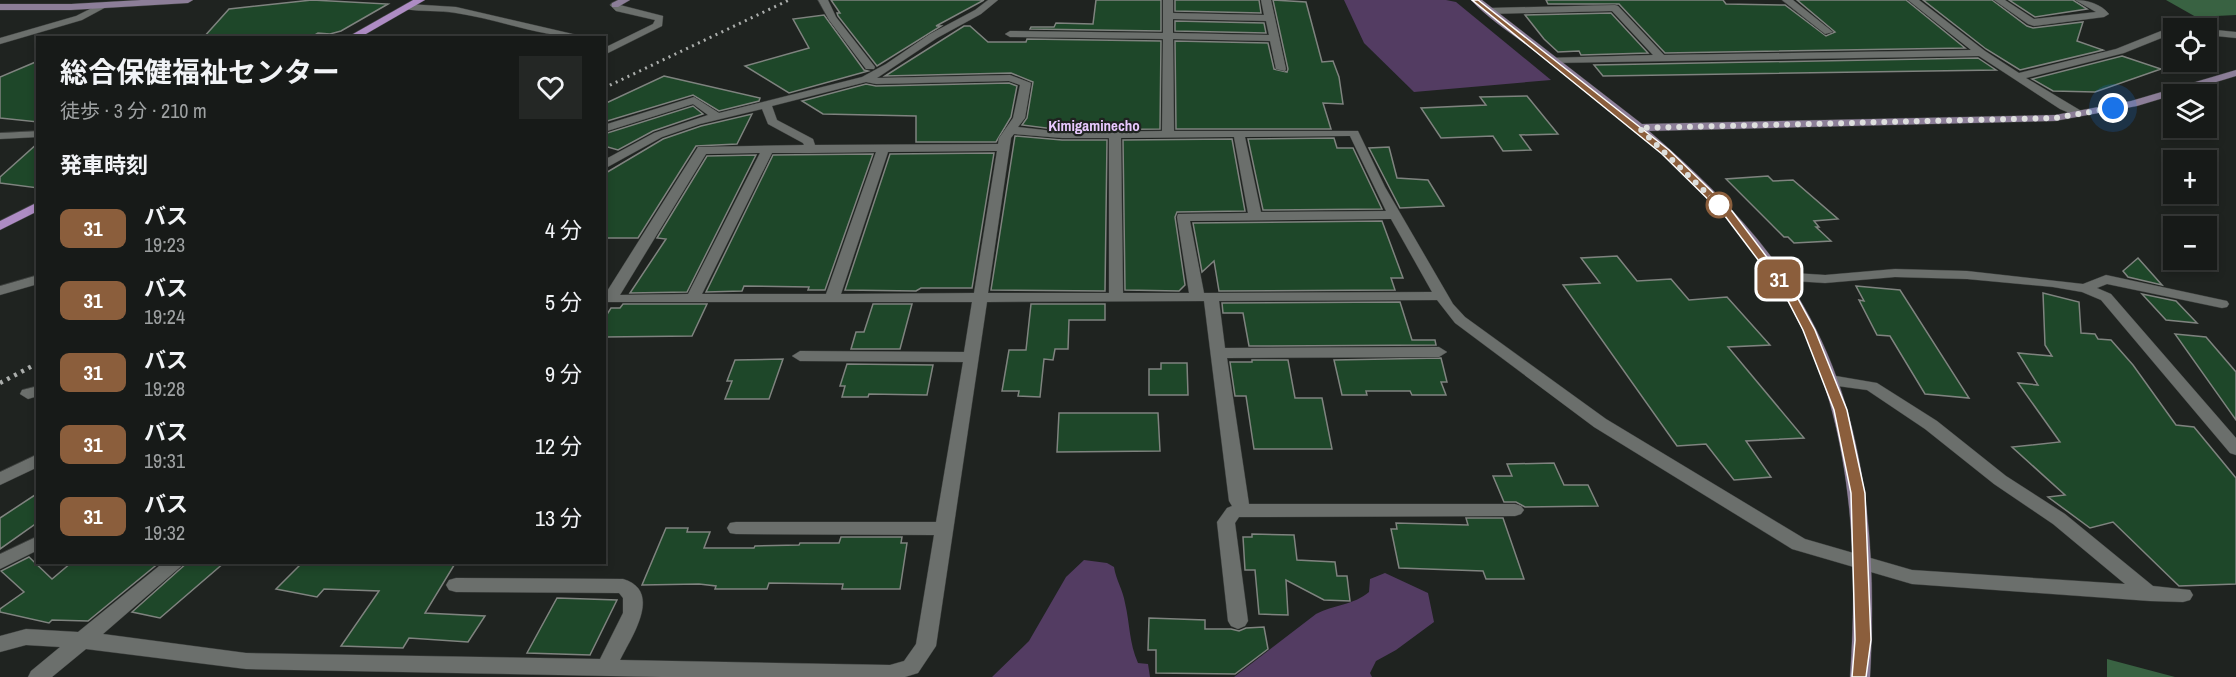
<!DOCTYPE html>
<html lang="ja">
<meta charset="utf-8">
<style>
:root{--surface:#171a18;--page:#242725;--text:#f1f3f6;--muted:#9ea1a2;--line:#363837}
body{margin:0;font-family:"Archivo Narrow","Noto Sans JP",sans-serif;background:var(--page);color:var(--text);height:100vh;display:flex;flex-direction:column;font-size:22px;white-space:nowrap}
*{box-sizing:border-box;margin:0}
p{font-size:20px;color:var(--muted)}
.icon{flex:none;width:33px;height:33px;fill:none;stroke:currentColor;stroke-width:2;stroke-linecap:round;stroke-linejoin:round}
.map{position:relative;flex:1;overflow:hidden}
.side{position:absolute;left:36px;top:36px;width:570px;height:528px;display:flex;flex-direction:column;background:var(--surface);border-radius:0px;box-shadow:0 3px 9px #0003,0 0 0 2px var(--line)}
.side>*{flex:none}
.badge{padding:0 12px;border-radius:9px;font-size:21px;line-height:39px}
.buttons{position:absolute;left:2163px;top:18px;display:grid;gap:12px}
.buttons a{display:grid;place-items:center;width:54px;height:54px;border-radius:0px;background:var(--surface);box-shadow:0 3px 9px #0003,0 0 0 2px var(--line);font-size:30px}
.you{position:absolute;width:30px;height:30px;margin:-15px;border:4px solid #fff;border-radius:50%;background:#1a73e8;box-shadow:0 0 0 9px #1a73e833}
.map>.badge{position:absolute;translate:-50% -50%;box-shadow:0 0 0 3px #fff}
h2{padding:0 24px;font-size:22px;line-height:54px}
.round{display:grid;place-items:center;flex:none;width:63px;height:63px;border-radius:0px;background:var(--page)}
.head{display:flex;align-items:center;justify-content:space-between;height:102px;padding:0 24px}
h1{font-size:28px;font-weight:700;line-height:45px}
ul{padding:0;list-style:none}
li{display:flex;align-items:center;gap:18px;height:72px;padding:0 24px}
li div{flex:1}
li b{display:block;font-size:22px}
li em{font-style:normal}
li .badge{min-width:66px;font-weight:700;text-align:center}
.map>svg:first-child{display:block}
</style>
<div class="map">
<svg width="2236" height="677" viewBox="0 0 2236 677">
<rect width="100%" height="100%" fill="#1f2320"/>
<g fill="#396242">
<path d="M2166 0H2236V15L2196 17Z"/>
<path d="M2107 659 2175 677H2107Z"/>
</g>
<g fill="#533c62">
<path d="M1344 0H1446L1456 2 1551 80 1414 92 1364 43Z"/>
<path d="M1084 560 1107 563 1114 567C1116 580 1123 590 1125 603 1130 624 1129 643 1138 663L1148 664 1150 677H992L1029 641 1066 577Z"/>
<path d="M1385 573 1428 593 1434 622 1396 650 1376 661 1370 673 1372 677H1234L1316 614C1333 605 1354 605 1369 592L1370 579Z"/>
</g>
<g fill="#1e4729" stroke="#7f837f" stroke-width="1.5">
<path d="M312 0 388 4 341 31 330 34 318 33 310 38H203L229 9Z"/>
<path d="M831 0H984L936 26H941L877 66 838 16 837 13H840Z"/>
<path d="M1096 0H1161V31L1030 29 1031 27H1054L1056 23 1093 24Z"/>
<path d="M1175 0H1259L1261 13 1175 11Z"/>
<path d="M1273 0 1306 2 1322 62 1333 61 1339 77 1343 104 1323 103 1331 129H1176L1175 41 1268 43 1274 69 1287 72 1288 69Z"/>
<path d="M1546 0H1723L1726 4 1785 5 1826 36 1835 32 1797 0H1906L1965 48 1665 53 1619 4H1548Z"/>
<path d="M1923 0H1992L2027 26 2033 28 2083 22 2077 41 2103 50 2020 70 1986 49Z"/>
<path d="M2009 0H2073L2087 9 2035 17Z"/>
<path d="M1611 13 1648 53 1581 55 1579 51 1558 52 1544 39 1525 15Z"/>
<path d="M824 15 864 70 868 71 789 93 745 66 809 48 793 19Z"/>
<path d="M1175 21 1264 23 1266 33 1175 31Z"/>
<path d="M964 26H970L988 42H1026L1027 39 1161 41 1160 129 1062 130 1022 125 1027 118 1033 82 1011 73 885 76Z"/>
<path d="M2122 56 2161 69 2095 92 2053 91 2032 79Z"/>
<path d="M1978 58 1996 70 1603 76 1594 65Z"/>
<path d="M38 61V122L0 118V77Z"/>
<path d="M664 76 760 98 759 101 719 111 693 95 604 122V104Z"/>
<path d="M1009 83 1017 86 1011 117 996 142H916V116L823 114 802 101 866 84 876 86Z"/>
<path d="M1527 96 1558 134 1520 135 1531 150 1503 151 1493 136 1441 138 1421 108 1486 105 1480 97Z"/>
<path d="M693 106 703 114 653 131 618 150 604 146V134Z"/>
<path d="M752 114 737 144 696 146 638 238H604V174L663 139 701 126Z"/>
<path d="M1015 136 1062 140H1107L1105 291 991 290Z"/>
<path d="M1334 138 1337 148H1353L1382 209 1263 210 1248 139Z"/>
<path d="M1232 139 1245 211 1177 212 1175 217 1185 285 1179 291 1125 290 1123 140Z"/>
<path d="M38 143V188L0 183V177Z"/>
<path d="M1389 147 1397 178 1428 180 1444 206 1400 208 1369 148Z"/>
<path d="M994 153 972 288H921L916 291 845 290 890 154Z"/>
<path d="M873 154 825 290H808L809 287 744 286 742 291 706 292 773 155Z"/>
<path d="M756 155 687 292 630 293 666 239 657 238 707 156Z"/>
<path d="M1768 176 1773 181 1793 180 1838 219 1814 221 1819 227H1816L1831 241 1794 243 1788 237H1784L1726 179Z"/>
<path d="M1382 221 1403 278H1391L1395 290 1219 291 1214 261 1202 272 1193 223Z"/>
<path d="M1617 256 1637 281 1671 279 1689 300 1727 297 1770 345 1728 347 1804 438 1746 441 1771 477 1734 480 1706 444 1677 446 1563 285 1600 283 1581 258Z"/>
<path d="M2138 258 2162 285 2128 277 2123 271Z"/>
<path d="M1856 286 1900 290 1969 398 1925 394 1890 336 1877 335 1859 300 1864 301Z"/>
<path d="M2043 293 2079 302 2081 333 2095 334 2098 339 2111 340 2133 365 2176 425 2194 427 2236 478V584L2179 586 2113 522 2090 528 2048 497 2065 495 2012 447 2060 442 2018 383 2038 385 2018 353 2052 356 2045 345Z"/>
<path d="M2142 294 2176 301 2197 323 2166 320Z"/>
<path d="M1400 302 1412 340H1435L1436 345 1249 346 1243 313H1223L1222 303Z"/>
<path d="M623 304H707L692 336 604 337V319L611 308H620Z"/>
<path d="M873 304H912L900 349H851L856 332H864Z"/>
<path d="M1031 304H1105V320H1069L1068 349H1055L1053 360 1044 359 1040 397 1018 396 1019 391H1002L1009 350H1026Z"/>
<path d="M2175 334 2206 337 2236 372V420Z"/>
<path d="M1441 358 1447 382H1441L1446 395H1412L1410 391H1366L1367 395H1342L1334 360Z"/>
<path d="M783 359 769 399H725L732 381H727L735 360Z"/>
<path d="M1252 360H1288L1295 398H1322L1332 449H1254L1246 396H1235L1230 362H1252Z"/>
<path d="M1161 363H1187L1188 395H1149V369H1161Z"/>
<path d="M847 364 933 365 927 395 869 394 868 397H842L845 386H840Z"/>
<path d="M1059 413H1158L1160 451 1057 452Z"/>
<path d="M1554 463 1564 485H1588L1598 506 1525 507 1516 502H1504L1493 476H1512L1507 464Z"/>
<path d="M38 493V522L0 549V518Z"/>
<path d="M1466 518H1503L1524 579H1486L1483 571 1399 568 1391 529H1397L1396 523 1468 525Z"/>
<path d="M666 528H688L687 532H710L704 548H754L755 546 799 545 800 543H839L841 537H902L901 543H907L900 589H842L843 584 769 583 767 589H715L716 586 699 584 642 585Z"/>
<path d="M1252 534 1294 535 1297 560 1335 562 1337 576H1347L1350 601 1324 600 1286 580 1288 615 1259 614 1255 570H1245L1243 537H1252Z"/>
<path d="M29 557 52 579 71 563 160 562 88 621 52 620 49 623 0 612V609L24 592 1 571Z"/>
<path d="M188 562H225L160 618 132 612Z"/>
<path d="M303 562H456L425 613 485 616 468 642 409 638 403 648 341 646 379 591 324 589 317 597 276 589Z"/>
<path d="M557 598 617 600 590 655 527 653Z"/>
<path d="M1149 618 1205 620V629H1231L1239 631 1246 628 1264 627 1268 649 1235 674 1156 673V650H1148Z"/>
</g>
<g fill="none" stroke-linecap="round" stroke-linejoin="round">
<defs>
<g id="street">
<path d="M818 0H828L836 17 875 67 874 69H866L829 20Z"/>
<path d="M988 0H998L981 14 937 38 877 78 1010 75 1031 83 1025 118 1018 127 1062 132 1162 131 1163 39 1010 37 1005 34 1010 31 1163 33V0H1173V13L1264 15 1261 0H1271L1286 69 1285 71 1276 69 1270 41 1173 39 1174 131H1358L1385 187 1453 304 1465 317 1606 419 1805 539 1912 570 2125 584 2053 524 1994 484 1925 429 1867 390 1830 385 1822 380 1830 375 1877 383 1937 421 2006 476 2065 514 2153 586 2190 590 2193 595 2190 600 2183 602 2150 601 1912 584 1792 549 1594 427 1455 323 1437 300 1219 301 1225 348 1439 347 1447 352 1439 357 1227 358 1249 504H1515L1521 506 1524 510 1521 514 1515 516 1239 517 1235 523 1248 621 1245 626 1238 629 1231 626 1228 621 1217 522 1227 508 1232 506 1229 501 1204 301 987 302 936 646 918 673 905 677H661L246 669 86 649 52 677H28L31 671 60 647 26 645 0 652V636L26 629 78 632 164 562H186L103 634 246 653 600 659 623 613V598L619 593 456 592 449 590 446 585 449 580 456 578 623 579C663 591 632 636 620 660L890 665 904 661 916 644 934 535 736 534 730 533 727 528 730 523 736 522H936L963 362 800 361 792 356 800 351 964 352 972 302H605L604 296 698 147 804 145 803 143 768 124 762 109 700 124 662 137 604 169V160L654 133 708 115 693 104 604 132V125L694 97 719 113 862 77 886 64 930 34 975 10ZM1173 19 1266 21 1269 35 1173 33ZM1009 81 1020 85 1013 118 999 138 998 144 815 145 813 139 777 120 772 106 866 82 876 84ZM1014 134 1062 138H1109V293H988L1011 138ZM1350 136 1386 211 1261 212 1245 137ZM1234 137 1248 213 1178 214 1177 217 1189 293H1123L1121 138ZM997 151 974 293 841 294 888 152ZM760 153 688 294 620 295 706 154ZM810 153 876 152 826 294H702L772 153ZM1391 219 1432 292 1204 293 1190 221Z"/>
<path d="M1782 0H1793L1833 32 1825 34Z"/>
<path d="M1908 0H1919L1985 51 2019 73 2116 49 2171 27 2179 28H2174V33L2124 53 2026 78 2083 112 2085 114 2079 117 2060 109 1979 56 1551 63 1546 60 1547 58 1653 55 1612 11 1489 14 1484 11 1489 8 1615 5 1618 6 1664 55 1971 50Z"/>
<path d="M1994 0H2005L2034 19 2096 12 2075 0C2087 0 2101 4 2109 14L2104 17 2034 26 2028 24Z"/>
<path d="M612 3 663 16 662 26 604 55V48L653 24 655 20 616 11 610 5Z"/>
<path d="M100 4 108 6 82 20 0 44V38L76 16Z"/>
<path d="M408 4 456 7 590 38C543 38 502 20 456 13 439 10 422 12 405 9L403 7Z"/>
<path d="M2206 29 2236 32V38L2206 35Z"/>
<path d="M38 131V137L0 139V133Z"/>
<path d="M1895 269 1967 271 2083 284 2106 275 2227 301 2229 304 2227 307 2222 308 2107 284 2097 288 2111 294 2236 438V455L2230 453 2101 300 2082 292 2053 287 1967 279 1895 277 1825 283 1776 280 1769 276 1776 272 1825 275Z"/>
<path d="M38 275V284L0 295V286Z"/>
<path d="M38 386V396L28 399 20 394 22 390Z"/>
<path d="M38 454V467L0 485V472Z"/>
<path d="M38 536V550L0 569V554Z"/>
</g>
<g id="secondary">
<path d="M141 0H193L188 3 71 10H0V4H71Z"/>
<path d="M618 0H630L618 7H612V3Z"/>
<path d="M1471 0H1482L1642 124 2055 115 2131 101 2236 70V76L2137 106 2055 121 1649 131C1707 181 1765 238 1803 305 1868 417 1877 551 1870 677H1850C1859 552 1852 413 1788 302 1750 236 1692 178 1634 130 1598 100 1561 72 1524 43 1506 30 1486 16 1471 0Z"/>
</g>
<g id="primary">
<path d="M413 0H425L359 38H346Z"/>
<path d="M38 202V211L0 230V221Z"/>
</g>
</defs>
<use href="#street" stroke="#3c3f3d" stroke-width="1"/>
<use href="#secondary" stroke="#3c3f3d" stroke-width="1"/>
<use href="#primary" stroke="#3c3f3d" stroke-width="1"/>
<use href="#street" fill="#6b6f6c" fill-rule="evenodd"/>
<use href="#secondary" fill="#8c7e98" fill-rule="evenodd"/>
<use href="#primary" fill="#ae8cc4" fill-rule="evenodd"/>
<path stroke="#abaeac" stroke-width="3" stroke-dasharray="2 4.5" stroke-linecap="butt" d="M604 88 789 0"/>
<path stroke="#abaeac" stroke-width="4.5" stroke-dasharray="3 5" stroke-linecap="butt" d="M0 383 38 363"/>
</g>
<path fill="#8b5e3c" stroke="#fff" stroke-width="1.5" d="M1472 0H1478L1669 150 1732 211 1797 297 1815 330 1847 410 1865 493 1871 640 1866 677H1852L1855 640 1851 493 1834 410 1803 330 1786 297 1725 216 1662 154Z"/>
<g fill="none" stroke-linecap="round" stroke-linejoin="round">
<path stroke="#dddfdd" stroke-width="6" stroke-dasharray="0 10.8" d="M1719 205 1639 128 2055 118 2113 108"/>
</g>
<circle fill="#fff" stroke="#8b5e3c" stroke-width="3" cx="1719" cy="205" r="12"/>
<g text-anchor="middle" stroke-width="4.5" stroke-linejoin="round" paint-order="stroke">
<g font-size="15" font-weight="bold" fill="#e9c9ff" stroke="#1f2320">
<text x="1094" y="131">Kimigaminecho</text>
</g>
</g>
</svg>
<div class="buttons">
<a><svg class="icon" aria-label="locate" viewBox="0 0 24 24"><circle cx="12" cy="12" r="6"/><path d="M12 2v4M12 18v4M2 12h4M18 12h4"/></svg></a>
<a><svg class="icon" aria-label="layers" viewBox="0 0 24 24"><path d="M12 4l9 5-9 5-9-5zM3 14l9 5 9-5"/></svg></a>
<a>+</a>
<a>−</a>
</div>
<div class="you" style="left:2113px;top:108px"></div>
<b class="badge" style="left:1779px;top:279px;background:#8b5e3c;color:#fff">31</b>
<section class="side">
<div class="head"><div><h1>総合保健福祉センター</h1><p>徒歩 · 3 分 · 210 m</p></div><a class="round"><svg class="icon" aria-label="heart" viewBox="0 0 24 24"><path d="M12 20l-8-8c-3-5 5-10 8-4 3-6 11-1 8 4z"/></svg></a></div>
<h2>発車時刻</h2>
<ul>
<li><span class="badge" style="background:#8b5e3c;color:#fff">31</span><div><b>バス</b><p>19:23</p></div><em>4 分</em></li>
<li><span class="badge" style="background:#8b5e3c;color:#fff">31</span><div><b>バス</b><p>19:24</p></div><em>5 分</em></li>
<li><span class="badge" style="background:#8b5e3c;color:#fff">31</span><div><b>バス</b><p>19:28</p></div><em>9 分</em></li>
<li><span class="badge" style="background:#8b5e3c;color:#fff">31</span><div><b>バス</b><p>19:31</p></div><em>12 分</em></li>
<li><span class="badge" style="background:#8b5e3c;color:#fff">31</span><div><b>バス</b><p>19:32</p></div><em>13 分</em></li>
</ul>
</section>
</div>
